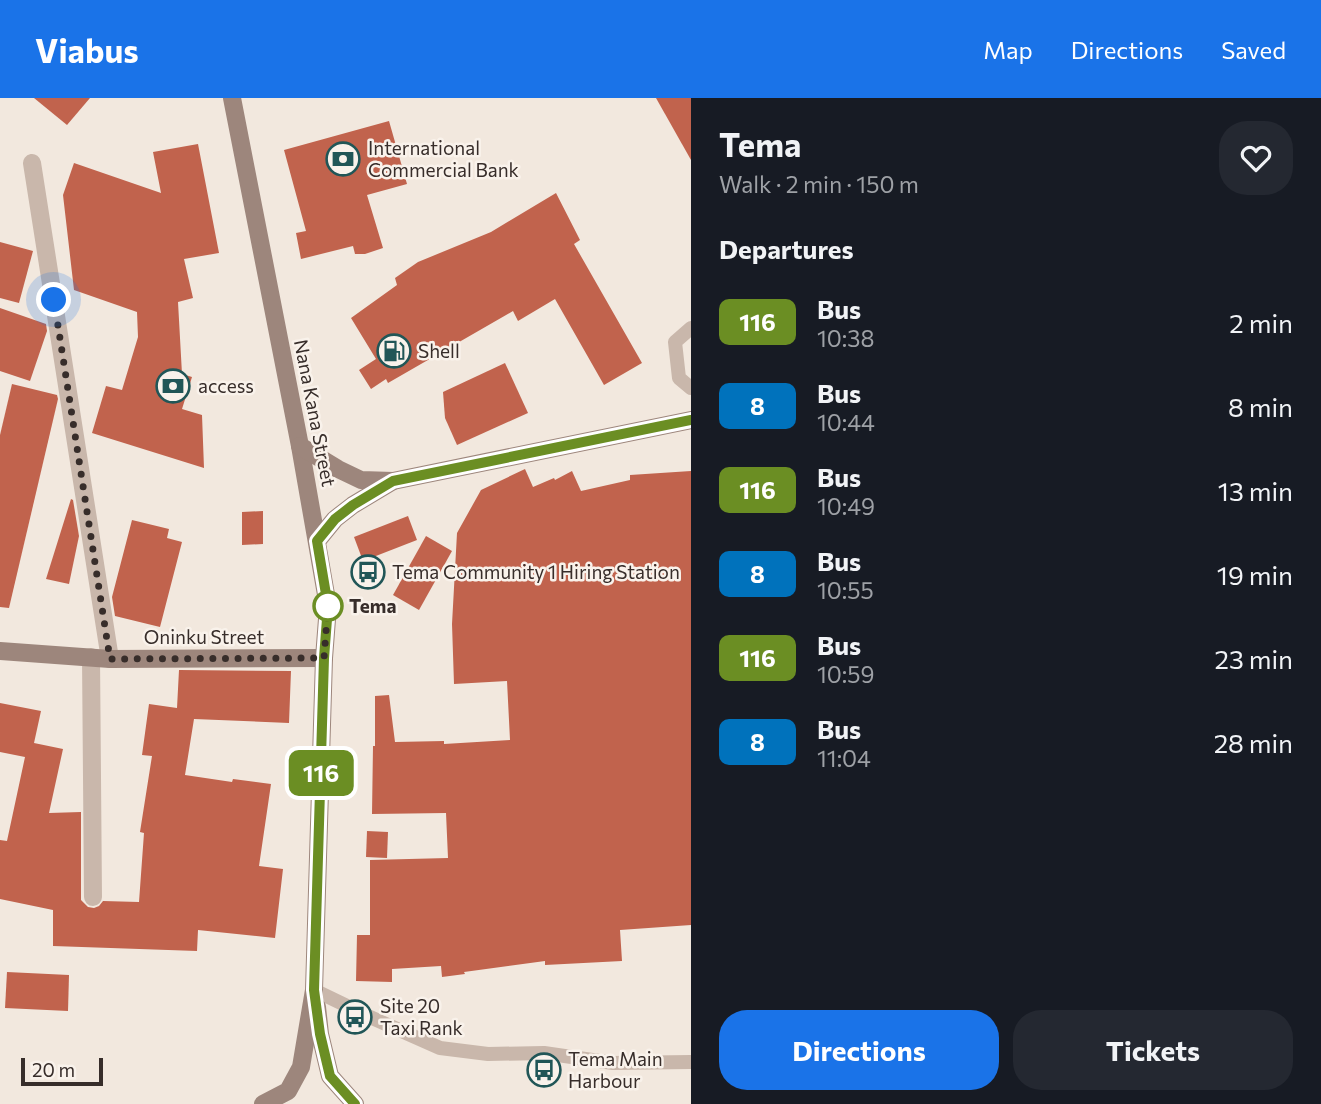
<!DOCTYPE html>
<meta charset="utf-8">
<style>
:root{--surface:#171b24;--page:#242831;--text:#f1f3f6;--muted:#9ea1a6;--accent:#1a73e8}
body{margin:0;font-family:Commissioner,sans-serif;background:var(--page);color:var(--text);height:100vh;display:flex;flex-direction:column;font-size:26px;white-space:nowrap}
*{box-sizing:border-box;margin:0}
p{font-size:23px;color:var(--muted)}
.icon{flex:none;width:38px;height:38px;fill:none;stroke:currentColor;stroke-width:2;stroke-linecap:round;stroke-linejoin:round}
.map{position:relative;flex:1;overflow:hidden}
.panel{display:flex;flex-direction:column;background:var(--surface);width:630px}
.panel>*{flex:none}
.badge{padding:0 14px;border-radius:10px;font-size:24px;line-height:46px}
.scale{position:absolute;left:21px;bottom:18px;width:82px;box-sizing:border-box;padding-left:7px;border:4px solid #372d2a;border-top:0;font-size:19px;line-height:24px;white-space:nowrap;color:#372d2a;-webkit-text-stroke:5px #f9f2eb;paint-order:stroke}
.you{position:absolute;width:35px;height:35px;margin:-18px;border:5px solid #fff;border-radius:50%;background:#1a73e8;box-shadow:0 0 0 10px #1a73e833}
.map>.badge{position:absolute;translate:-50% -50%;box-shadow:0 0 0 4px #fff}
h2{padding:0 28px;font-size:26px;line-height:63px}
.round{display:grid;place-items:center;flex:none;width:74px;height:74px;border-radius:28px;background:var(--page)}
.summary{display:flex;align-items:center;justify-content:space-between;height:119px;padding:0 28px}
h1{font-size:33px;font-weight:700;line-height:52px}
.button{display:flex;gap:14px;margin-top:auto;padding:14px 28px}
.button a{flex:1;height:80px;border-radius:28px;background:var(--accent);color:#fff;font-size:28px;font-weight:700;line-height:80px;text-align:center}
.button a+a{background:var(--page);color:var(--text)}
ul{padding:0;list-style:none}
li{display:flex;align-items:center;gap:21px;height:84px;padding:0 28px}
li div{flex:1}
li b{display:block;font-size:26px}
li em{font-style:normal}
li .badge{min-width:77px;font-weight:700;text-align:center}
header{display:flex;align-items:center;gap:42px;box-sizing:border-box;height:98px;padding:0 35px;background:var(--accent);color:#fff}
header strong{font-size:33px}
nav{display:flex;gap:38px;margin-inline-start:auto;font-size:24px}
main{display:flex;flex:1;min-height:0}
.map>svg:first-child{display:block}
</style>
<header>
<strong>Viabus</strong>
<nav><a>Map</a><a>Directions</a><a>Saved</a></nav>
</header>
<main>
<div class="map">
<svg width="691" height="1006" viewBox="0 0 691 1006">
<rect width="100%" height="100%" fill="#f2e8de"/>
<g fill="#c1634d">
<path d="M34 0H90L67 27Z"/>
<path d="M656 0H691V62Z"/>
<path d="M389 23 407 86 367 97 383 150 365 156H355L353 148 301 161 296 135 306 133 284 52Z"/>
<path d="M198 46 219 155 184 161 193 200 178 204 182 276 192 279 182 311 202 317 204 370 92 335 106 288 122 292 138 239 137 214 74 192 63 97 74 65 161 95 153 54Z"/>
<path d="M556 95 580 142 574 146 642 265 604 287 555 201 518 223 513 213 388 285 386 281 371 291 359 272 376 261 351 220 397 187 395 180 418 164 491 134Z"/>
<path d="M0 144 33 153 19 205 0 200Z"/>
<path d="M0 210 46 226 47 233 30 283 0 273Z"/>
<path d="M505 265 528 315 457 347 445 320 443 294Z"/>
<path d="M12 286 57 297 58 301 9 510 0 509V337Z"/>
<path d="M525 371 533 389 554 380 555 382 572 373 581 393 630 382V377L691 373V827L620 832 622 863 545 867V863L464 874 465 876 442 879 441 868 392 871V884L356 883 357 837H370V762L448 760 446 715 372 716 373 648H375V598L389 597 395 644 444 643V646L510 642 507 583 454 586 452 526 457 435 481 392Z"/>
<path d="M71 401 73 402 79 438 69 486 46 481Z"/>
<path d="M263 413V446L242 447V414Z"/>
<path d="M408 418 417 442 363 463 354 439Z"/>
<path d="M132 422 169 431 167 440 182 444 160 529 115 518 112 499Z"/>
<path d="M426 438 452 453 419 512 393 497Z"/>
<path d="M179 572 291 573 289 625 194 621 185 677 232 684 233 681 271 686 259 768 283 771 275 840 198 832 197 853 53 848V812L0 801V742L7 743 25 659 0 654V605L41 613 34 645 63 651 49 715 81 714V802L88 809 94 810 99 808 103 803 139 804 144 735 140 734 152 658 142 657 149 606 177 610Z"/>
<path d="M367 733 388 734 387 760 366 759Z"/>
<path d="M7 874 69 877 68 913 5 910Z"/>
</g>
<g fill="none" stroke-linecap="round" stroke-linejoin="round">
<g stroke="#c9b7ab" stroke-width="14">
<path d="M691 230 675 244 679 280 691 290"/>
<path d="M314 892 370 919 440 950 488 956 544 955 613 965 691 964"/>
</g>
<g stroke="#c9b7ab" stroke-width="18">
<path d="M32 65 110 561"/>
<path d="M91 559 93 799"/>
</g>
<g stroke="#9d867c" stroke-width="18">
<path d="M232 0 300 348 328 508 324 560 314 892 301 969 288 993 263 1006"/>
<path d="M300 348 338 371 361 382 393 383 691 322"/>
<path d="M317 443 335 421 353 407 393 383"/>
<path d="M0 553 110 561 324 560"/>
<path d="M317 909 320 936 330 978 355 1006"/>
</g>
</g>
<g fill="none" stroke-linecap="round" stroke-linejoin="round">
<defs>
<path id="line" d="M355 1006 330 978 320 936 314 892 324 560 328 508 317 443 335 421 353 407 393 383 691 322"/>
</defs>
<use href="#line" stroke="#fff" stroke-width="16"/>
<use href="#line" stroke="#6b8e23" stroke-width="10"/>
<path stroke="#372d2a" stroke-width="7" stroke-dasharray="0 12.6" d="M54 202 110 561 324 560 328 508"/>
</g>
<defs>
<symbol id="bank-ring" viewBox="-11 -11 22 22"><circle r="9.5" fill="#f9f2eb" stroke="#215657" stroke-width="1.5"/><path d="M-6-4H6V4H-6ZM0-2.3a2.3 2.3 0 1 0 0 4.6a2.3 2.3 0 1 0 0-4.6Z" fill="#215657"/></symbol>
<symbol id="fuel-ring" viewBox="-11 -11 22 22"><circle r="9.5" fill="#f9f2eb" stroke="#215657" stroke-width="1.5"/><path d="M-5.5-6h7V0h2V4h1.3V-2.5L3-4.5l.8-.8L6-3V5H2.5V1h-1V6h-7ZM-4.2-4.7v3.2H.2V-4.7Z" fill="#215657"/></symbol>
<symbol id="bus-ring" viewBox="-11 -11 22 22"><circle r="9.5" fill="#f9f2eb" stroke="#215657" stroke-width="1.5"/><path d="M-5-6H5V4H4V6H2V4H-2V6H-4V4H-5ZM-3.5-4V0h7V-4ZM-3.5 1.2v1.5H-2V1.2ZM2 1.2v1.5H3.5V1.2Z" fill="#215657"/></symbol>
</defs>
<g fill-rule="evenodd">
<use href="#bank-ring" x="324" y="42" width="38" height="38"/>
<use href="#fuel-ring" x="375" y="234" width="38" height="38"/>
<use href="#bank-ring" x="154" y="269" width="38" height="38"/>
<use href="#bus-ring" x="349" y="455" width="38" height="38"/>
<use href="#bus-ring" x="336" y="900" width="38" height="38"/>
<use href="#bus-ring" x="525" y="953" width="38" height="38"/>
</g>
<circle fill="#fff" stroke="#6b8e23" stroke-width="3.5" cx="328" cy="508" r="14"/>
<g text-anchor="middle" stroke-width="5" stroke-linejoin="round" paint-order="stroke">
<g font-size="19" fill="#372d2a" stroke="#f9f2eb" text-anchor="start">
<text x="368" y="57">International<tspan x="368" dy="22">Commercial Bank</tspan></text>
<text x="418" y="260">Shell</text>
<text x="198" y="295">access</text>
<text x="392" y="481">Tema Community 1 Hiring Station</text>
<text x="380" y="915">Site 20<tspan x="380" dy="22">Taxi Rank</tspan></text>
<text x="568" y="968">Tema Main<tspan x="568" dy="22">Harbour</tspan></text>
</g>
<g font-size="19" fill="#372d2a" stroke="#f9f2eb">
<text transform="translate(315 315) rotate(79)" y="7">Nana Kana Street</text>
<text x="204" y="546">Oninku Street</text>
</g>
<g font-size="19" font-weight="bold" fill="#372d2a" stroke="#f9f2eb" text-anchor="start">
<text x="349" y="515">Tema</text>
</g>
</g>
</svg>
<div class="scale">20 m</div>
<div class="you" style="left:54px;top:202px"></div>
<b class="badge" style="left:321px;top:675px;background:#6b8e23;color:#fff">116</b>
</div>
<section class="panel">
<div class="summary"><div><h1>Tema</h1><p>Walk · 2 min · 150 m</p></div><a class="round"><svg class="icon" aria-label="heart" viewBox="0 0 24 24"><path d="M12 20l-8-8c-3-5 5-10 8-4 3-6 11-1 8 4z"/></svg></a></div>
<h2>Departures</h2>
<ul>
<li><span class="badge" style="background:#6b8e23;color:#fff">116</span><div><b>Bus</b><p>10:38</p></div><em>2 min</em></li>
<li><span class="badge" style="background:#0072bc;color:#fff">8</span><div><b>Bus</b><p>10:44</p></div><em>8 min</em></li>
<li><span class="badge" style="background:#6b8e23;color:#fff">116</span><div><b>Bus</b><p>10:49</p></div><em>13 min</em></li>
<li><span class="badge" style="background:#0072bc;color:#fff">8</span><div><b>Bus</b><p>10:55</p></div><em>19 min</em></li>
<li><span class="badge" style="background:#6b8e23;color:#fff">116</span><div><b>Bus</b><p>10:59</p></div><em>23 min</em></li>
<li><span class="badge" style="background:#0072bc;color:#fff">8</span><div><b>Bus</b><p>11:04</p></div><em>28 min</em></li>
</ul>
<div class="button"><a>Directions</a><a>Tickets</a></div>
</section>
</main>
